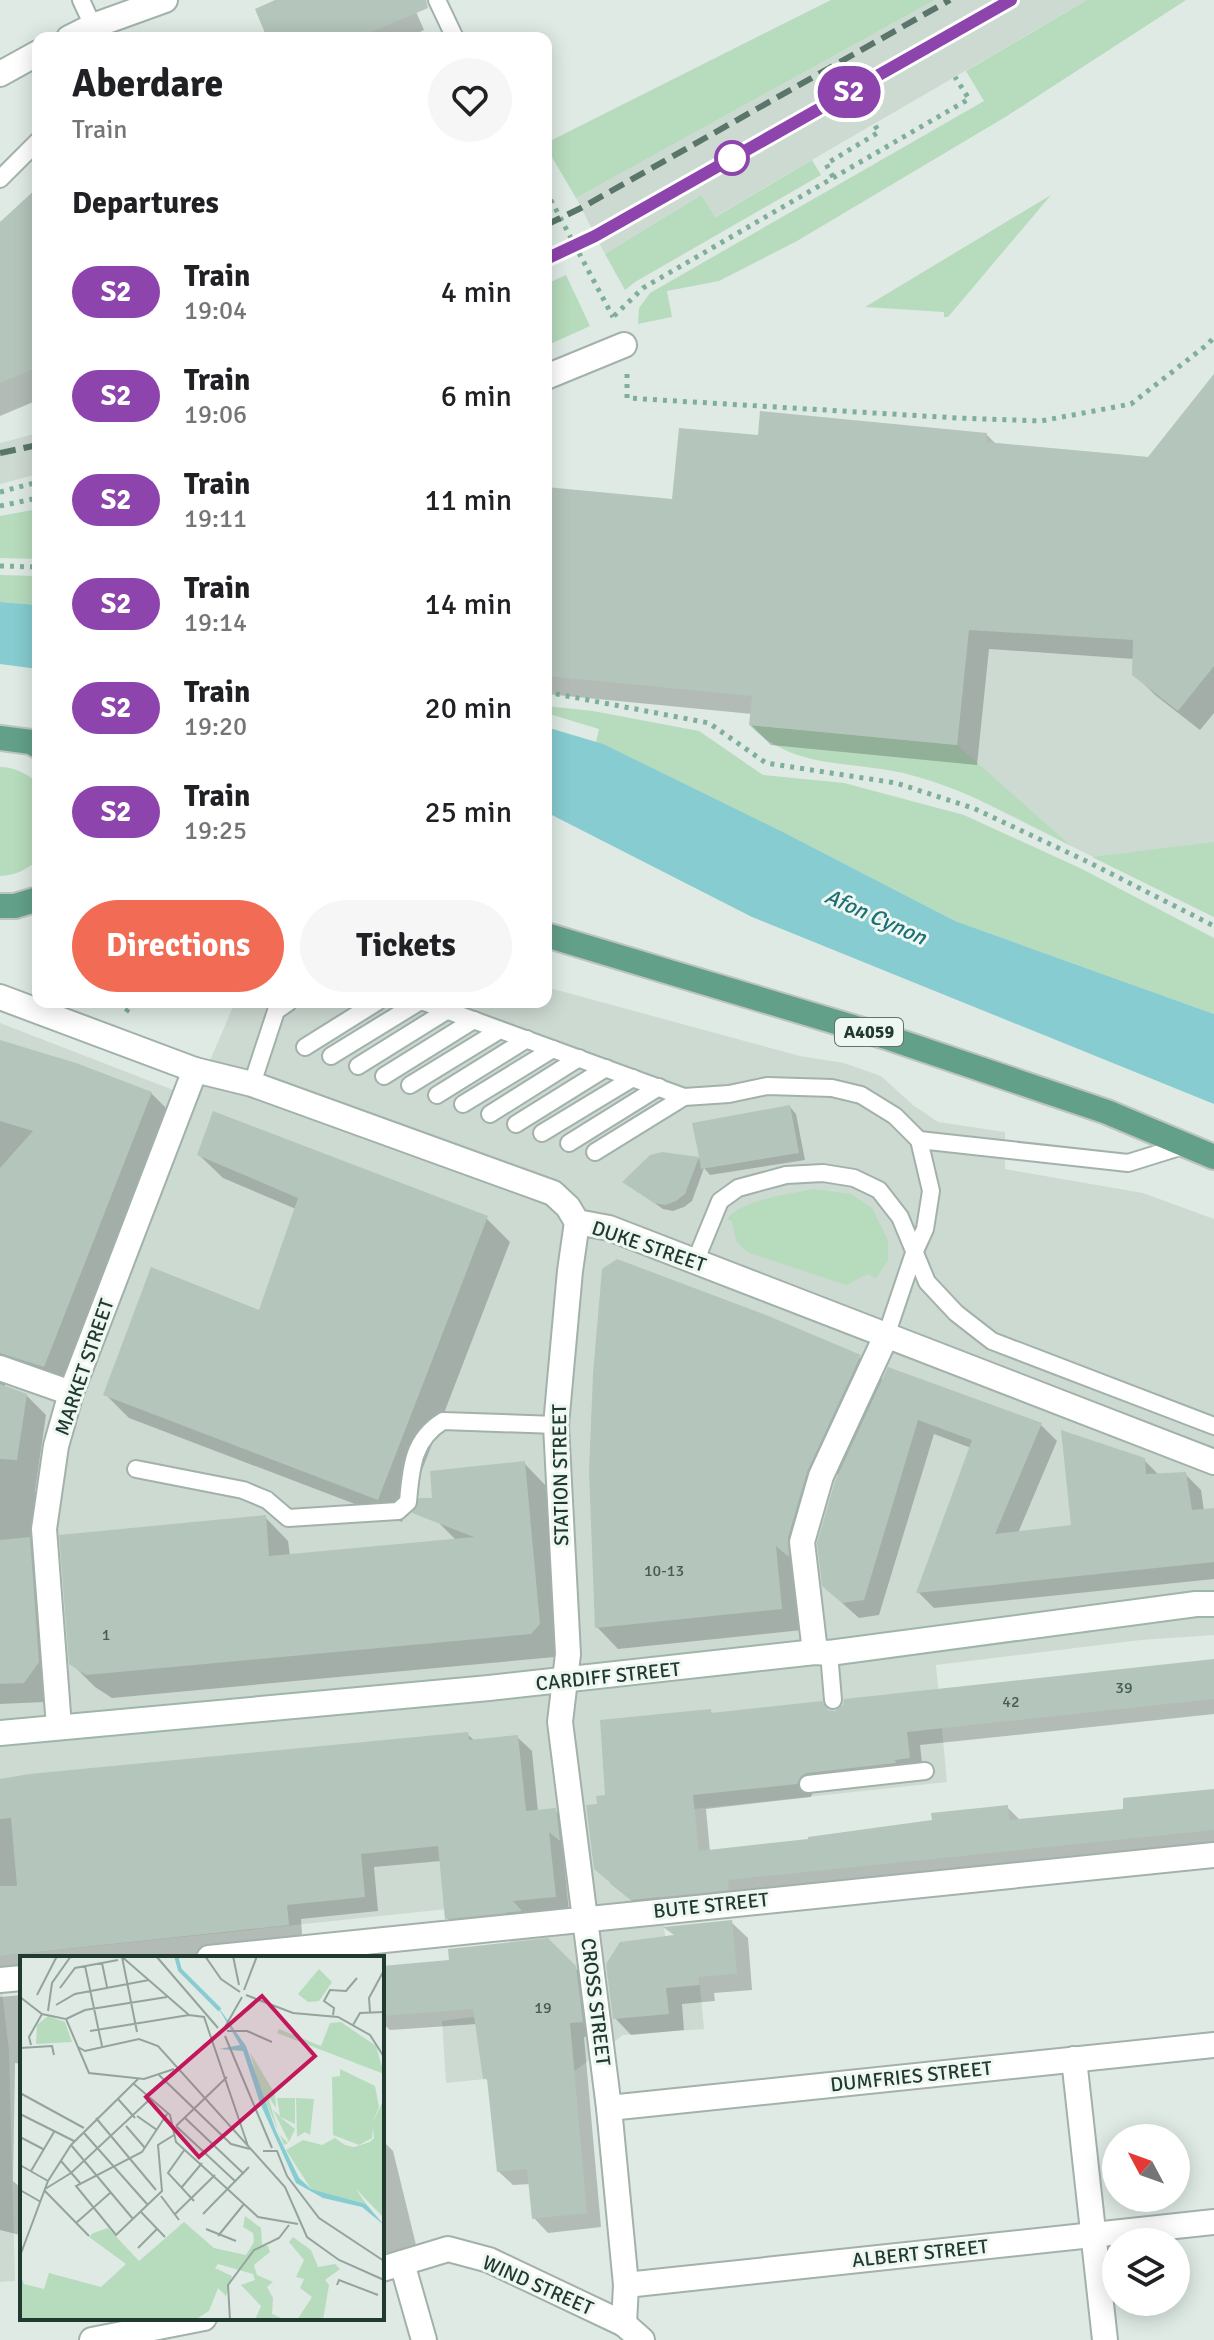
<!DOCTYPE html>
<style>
:root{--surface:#fff;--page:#f6f6f6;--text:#202124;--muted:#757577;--accent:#f16b55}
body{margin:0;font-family:Signika,sans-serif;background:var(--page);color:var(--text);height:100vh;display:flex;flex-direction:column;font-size:30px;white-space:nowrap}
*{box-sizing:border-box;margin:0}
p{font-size:26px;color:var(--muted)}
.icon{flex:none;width:44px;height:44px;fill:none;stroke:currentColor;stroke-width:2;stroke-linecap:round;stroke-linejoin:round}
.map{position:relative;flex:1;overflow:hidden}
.drawer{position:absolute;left:32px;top:32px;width:520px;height:976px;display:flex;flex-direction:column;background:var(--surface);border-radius:16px;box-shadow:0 4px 20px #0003}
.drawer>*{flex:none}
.badge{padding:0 16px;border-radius:26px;font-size:28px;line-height:52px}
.needle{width:52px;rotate:311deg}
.buttons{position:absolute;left:1102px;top:2124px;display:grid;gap:16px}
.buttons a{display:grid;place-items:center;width:88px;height:88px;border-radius:50%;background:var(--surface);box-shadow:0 4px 20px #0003;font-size:40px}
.map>.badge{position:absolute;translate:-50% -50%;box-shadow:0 0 0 4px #fff}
h2{padding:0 40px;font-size:30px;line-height:72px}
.round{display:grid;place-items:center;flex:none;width:84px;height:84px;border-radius:42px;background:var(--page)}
.overview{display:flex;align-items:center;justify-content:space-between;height:136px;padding:0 40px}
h1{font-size:38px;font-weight:700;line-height:60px}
.cta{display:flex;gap:16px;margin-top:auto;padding:16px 40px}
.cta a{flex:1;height:92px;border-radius:48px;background:var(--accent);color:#fff;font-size:32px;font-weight:700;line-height:92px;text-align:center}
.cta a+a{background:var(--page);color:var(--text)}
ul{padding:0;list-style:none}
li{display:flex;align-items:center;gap:24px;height:104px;padding:0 40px}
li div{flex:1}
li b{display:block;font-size:30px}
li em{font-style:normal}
li .badge{min-width:88px;font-weight:700;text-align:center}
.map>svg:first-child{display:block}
</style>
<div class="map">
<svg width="1214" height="2340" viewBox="0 0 1214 2340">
<rect width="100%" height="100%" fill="#dfeae4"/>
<g fill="#cddad2">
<path d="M935 0H1087L714 217 701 195 605 254 576 198Z"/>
<path d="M1214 374V917L981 801 957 745 981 504 1035 447 1148 457Z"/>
<path d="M38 433V474L0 484V443Z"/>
<path d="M546 987 800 1056 844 1063 881 1076 913 1105 938 1122 1005 1132V1169L1143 1193 1214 1219V1635L1141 1640 936 1665 947 1782 694 1809 649 1791 665 1936 695 1934 704 2029 623 2035 576 2070 446 2083 442 2021 518 2011 505 1903 0 1956V1023L194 1098 235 1002H546Z"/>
<path d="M0 1974 9 2051 15 2281 0 2282Z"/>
</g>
<g fill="#b7dbbd">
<path d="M831 0H935L576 198 546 147V143Z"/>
<path d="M1087 0H1186L1007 116 797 241 719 281 667 291 672 317 638 324 639 308 650 293 984 101 966 71Z"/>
<path d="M812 160 821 175 635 282 625 290 605 254 701 195 715 217Z"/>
<path d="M1051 195 948 317H944V312L865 307Z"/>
<path d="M566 275 590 326 546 346V284Z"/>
<path d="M38 509V559L0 558V516Z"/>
<path d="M0 575 38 576V605L0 602Z"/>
<path d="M546 706 593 711 699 731 763 775 844 783 964 815 1082 869 1214 938V1014L955 921 783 832 596 742 599 729 546 713Z"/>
<path d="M749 725 957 745 1071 846C1018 819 963 787 903 773 845 760 795 770 749 725Z"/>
<path d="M0 767C15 767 27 774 38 783V860C26 870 16 875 0 876Z"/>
<path d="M1214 842V917L1092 857Z"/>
<path d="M814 1189 851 1194 872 1208 888 1240V1260L876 1279 868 1274 846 1285 747 1252 736 1241 732 1221 727 1219C742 1199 790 1194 814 1189Z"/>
</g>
<g fill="#86ccd0">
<path d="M0 602 38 605V669L0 664Z"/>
<path d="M546 727 603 744 783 832 955 921 1214 1014V1104L752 917 546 812Z"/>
</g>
<g fill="#0003">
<path d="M279 0H423L413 5 424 30 407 38H269Z"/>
<path d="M38 190V400L0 416V225Z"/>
<path d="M1214 379V713L1200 730 1155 695 1134 674V659L989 649 977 765 771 745 751 725 752 714 546 694V489L674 501 760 438 987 435 997 445 1149 459Z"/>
<path d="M0 1042 151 1093 171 1113 64 1386 11 1376 5 1384V1387L26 1395 46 1415 35 1491 38 1548 58 1682 44 1702 0 1704Z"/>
<path d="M790 1107 796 1114 805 1160 710 1175 704 1168 692 1201 684 1207 673 1211 663 1209 625 1182 662 1154 702 1159Z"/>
<path d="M199 1155 486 1218 510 1242 402 1522 129 1418 105 1394 260 1312 296 1209 223 1178Z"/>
<path d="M859 1357 884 1381 1041 1425 1057 1441 1018 1533 1073 1527 1144 1460 1159 1475 1185 1474 1201 1490 1204 1511 1214 1510V1579L934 1608 918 1592 971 1448 934 1434 879 1615 859 1618 841 1602 839 1475 837 1474 827 1494 808 1560 802 1630 618 1649 597 1627Z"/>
<path d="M524 1463 547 1487 562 1648 555 1657 112 1698 95 1687 71 1663 265 1517 288 1541 290 1556 456 1540 437 1521Z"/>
<path d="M1214 1662V1714L920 1745 923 1772 814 1789 811 1797 706 1809 710 1852 810 1841 935 1822 1007 1807 1021 1821 1126 1811 1214 1792V1845L647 1913 610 1883 599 1806 710 1711 714 1714 821 1703 830 1712Z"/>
<path d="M467 1734 475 1741 517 1737 532 1751 538 1812 555 1810 569 1825 573 1852 562 1843 569 1911 461 1932 447 1918 441 1861 374 1867 378 1911 301 1919 303 1948 220 1958H22V1978L0 1986V1781Z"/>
<path d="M731 1922 748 1938 752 1990 714 1993 715 2001 682 2004 684 2030 631 2035 615 2018 677 1937Z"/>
<path d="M548 1940 590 1983 596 2036 584 2037 601 2227 548 2233 534 2218 530 2184 513 2185 498 2171 489 2082 485 2078 477 2024 390 2030 382 2023V1969L451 1961Z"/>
<path d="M22 1995V2064L15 2063 13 2181 20 2187V2235L0 2230V1997Z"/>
<path d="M382 2140 393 2151 419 2257 382 2272Z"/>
</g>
<g fill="#b4c5bc">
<path d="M275 0H426L428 8 358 38H267L255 9Z"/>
<path d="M38 187V367L0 383V222Z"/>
<path d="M1214 374V666L1178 711 1132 675 1133 640 969 630 957 745 749 725 752 696 546 676V487L672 499 679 428 758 435 760 411 987 433 986 442 1148 457Z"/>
<path d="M0 1040 76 1063 152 1092 44 1367 0 1353V1168L33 1131 0 1121Z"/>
<path d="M790 1105 799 1153 701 1169 699 1157 685 1194 676 1201 665 1205 654 1203 622 1182 650 1155 662 1152 699 1157 692 1123Z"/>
<path d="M213 1111 488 1216 378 1500 103 1395 151 1267 259 1310 298 1198 197 1155Z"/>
<path d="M617 1259 766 1315 861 1355 807 1472 788 1538 789 1557 776 1546 782 1609 595 1628 589 1471 593 1374 602 1269Z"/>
<path d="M888 1367 1042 1423 995 1534 1071 1525 1061 1430 1145 1458 1146 1474 1186 1472 1192 1510 1214 1508V1562L916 1593 972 1440 918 1420 864 1600 842 1603 822 1586 817 1543 835 1481Z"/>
<path d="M0 1384 27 1394 17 1460 0 1459Z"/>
<path d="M525 1461 540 1624 531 1634 86 1675 69 1664 59 1535 266 1515 269 1556 474 1537 412 1513 419 1498H432L430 1471Z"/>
<path d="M30 1537 39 1662 24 1683 0 1684V1540Z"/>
<path d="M1214 1659V1699L907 1732 910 1758 895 1760 896 1763 807 1773 801 1776 797 1784 693 1795 699 1851 808 1839V1837L932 1820 931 1813 1008 1805 1009 1820 1123 1809V1798L1214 1789V1830L728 1880 729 1890 631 1900 594 1869 586 1805 597 1804 596 1796 605 1795 600 1720 711 1709V1713L822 1701 828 1710 835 1711 843 1705 844 1699Z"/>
<path d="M468 1732 469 1740 518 1735 526 1811 556 1808 560 1841 549 1832 556 1897 513 1901 522 1911 445 1919 438 1846 361 1854 365 1897 287 1905 289 1925 0 1956V1886H17L11 1818 0 1819V1779L29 1774Z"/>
<path d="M732 1920 737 1974 699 1977 700 1985 666 1988 669 2014 613 2019 606 1964 620 1942 674 1935 663 1927Z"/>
<path d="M548 1938 576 1966 583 2022 570 2023 587 2213 532 2219 527 2169 497 2172 487 2079H483L473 2009 382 2016V1966L449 1960 448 1949Z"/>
</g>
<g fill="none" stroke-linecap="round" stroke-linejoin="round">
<defs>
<g id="service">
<path d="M81 0 93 26"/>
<path d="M437 0 455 38"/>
<path d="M0 179 38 141"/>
<path d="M424 1002 684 1097 729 1094 767 1086 832 1088 861 1095 895 1116 919 1140 931 1191 925 1229 914 1253 886 1336"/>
<path d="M305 1047 377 1002"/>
<path d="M331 1056 419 1002"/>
<path d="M358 1066 448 1010"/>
<path d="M384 1076 474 1020"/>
<path d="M252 1084 276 1011 289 1002"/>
<path d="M410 1085 500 1030"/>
<path d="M437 1095 527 1039"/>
<path d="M463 1104 553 1049"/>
<path d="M490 1114 579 1058"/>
<path d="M516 1124 606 1068"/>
<path d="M542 1133 633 1078"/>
<path d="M919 1140 1128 1163 1186 1145"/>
<path d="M569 1143 659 1087"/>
<path d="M595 1152 684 1097"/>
<path d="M695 1262 720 1201 738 1188 786 1175 823 1173 854 1178 879 1190 900 1217 927 1282 956 1313 992 1341 1214 1426"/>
<path d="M136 1469 243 1490 267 1500 288 1518 398 1511 408 1502C411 1469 412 1440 443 1421L556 1425"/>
<path d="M829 1653 833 1700"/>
<path d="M808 1784 925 1771"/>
</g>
<g id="pedestrian">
<path d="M0 1368 71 1393"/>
<path d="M59 1727 44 1529 56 1446 71 1393 195 1070"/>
</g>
<g id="minor">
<path d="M69 38 93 26 165 0"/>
<path d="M0 74 38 53"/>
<path d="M546 377 624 345"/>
<path d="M0 997 195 1070 252 1084 553 1193 568 1207 577 1222 609 1228 1214 1462"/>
<path d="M577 1222 570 1271 556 1425 568 1654 560 1722 609 2108 626 2285 624 2324"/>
<path d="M815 1652 802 1542 821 1476 886 1336"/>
<path d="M209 1958 1214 1855"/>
<path d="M0 1980 22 1978"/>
<path d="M1074 2059 1105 2340"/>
<path d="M609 2108 1214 2045"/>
<path d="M402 2263 424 2340"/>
<path d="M382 2269 448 2249 489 2260 624 2324 642 2340"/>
<path d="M626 2285 1214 2222"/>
<path d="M92 2340 204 2318"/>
</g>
<path id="secondary" d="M0 1733 489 1688 815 1652 829 1653 1196 1604H1214"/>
<g id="primary">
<path d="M0 738 31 742 38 746"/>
<path d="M0 906H15L38 899"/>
<path d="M546 935 886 1037 1107 1112 1214 1157"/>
</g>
</defs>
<use href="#service" stroke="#a2b2aa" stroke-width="20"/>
<use href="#pedestrian" stroke="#a2b2aa" stroke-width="28"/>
<use href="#minor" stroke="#a2b2aa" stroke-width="28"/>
<use href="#secondary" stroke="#9eb6aa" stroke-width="28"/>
<use href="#primary" stroke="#bcc4c1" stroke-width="28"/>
<g stroke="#7fae9a" stroke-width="5" stroke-dasharray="4 6" stroke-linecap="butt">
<path d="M833 177 826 164 879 132 874 124"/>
<path d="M546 191 613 317"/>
<path d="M614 316 643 288 969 99 955 77"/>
<path d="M627 374V398L957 418 1041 421 1131 404 1208 344 1214 337"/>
<path d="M0 492 38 482"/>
<path d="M0 506 38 498"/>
<path d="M0 566 38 567"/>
<path d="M546 692 709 723 766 763 896 783 973 808 1088 862 1214 926"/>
<path d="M126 1012 133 1002"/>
</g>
<use href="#service" stroke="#fff" stroke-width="16"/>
<use href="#pedestrian" stroke="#fff" stroke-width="24"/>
<use href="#minor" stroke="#fff" stroke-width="24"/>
<use href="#secondary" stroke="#fff" stroke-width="24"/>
<use href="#primary" stroke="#63a08a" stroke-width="24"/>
<g stroke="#5a766b" stroke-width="6" stroke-dasharray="16 8" stroke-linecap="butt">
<path d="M546 225 581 208 950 0"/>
<path d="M546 259 595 236 1011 0"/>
<path d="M0 453 38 445"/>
</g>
</g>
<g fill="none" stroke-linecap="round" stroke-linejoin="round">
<defs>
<path id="line" d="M546 259 595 236 1011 0"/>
</defs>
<use href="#line" stroke="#fff" stroke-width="18"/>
<use href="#line" stroke="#8e44ad" stroke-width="12"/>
</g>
<circle fill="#fff" stroke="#8e44ad" stroke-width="4" cx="732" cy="158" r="16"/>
<g text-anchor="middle" stroke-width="6" stroke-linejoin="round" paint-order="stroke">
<g font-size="16" fill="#455d53">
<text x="664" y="1576">10-13</text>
<text x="106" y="1640">1</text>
<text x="1124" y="1693">39</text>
<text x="1011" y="1707">42</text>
<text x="543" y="2013">19</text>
</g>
<rect fill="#eff7f2" stroke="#5e736a" stroke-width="2" x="835" y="1018" width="68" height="28" rx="6"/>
<g font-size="18" font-weight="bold" fill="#203a30">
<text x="869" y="1038">A4059</text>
</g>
<g font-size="20" fill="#203a30" stroke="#eff7f2">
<text transform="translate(649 1246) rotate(19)" y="7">DUKE STREET</text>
<text transform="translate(84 1367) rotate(-71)" y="7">MARKET STREET</text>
<text transform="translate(560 1475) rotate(-91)" y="7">STATION STREET</text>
<text transform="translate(608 1676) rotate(-6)" y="7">CARDIFF STREET</text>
<text transform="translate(711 1905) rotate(-6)" y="7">BUTE STREET</text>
<text transform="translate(596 2002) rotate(83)" y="7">CROSS STREET</text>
<text transform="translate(911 2076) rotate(-6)" y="7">DUMFRIES STREET</text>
<text transform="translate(920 2253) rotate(-6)" y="7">ALBERT STREET</text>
<text transform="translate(538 2285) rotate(24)" y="7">WIND STREET</text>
</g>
<g font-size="22" font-style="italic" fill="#1b6f75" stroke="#eff7f2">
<text transform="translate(876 916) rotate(24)" y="8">Afon Cynon</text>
</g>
</g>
<g transform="translate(20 1956)">
<rect width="364" height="364" fill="#dfeae4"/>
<path d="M299 13 312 26 299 45 288 46 278 38ZM28 60 45 66 52 86 16 88 17 69ZM321 66 356 90 364 118 257 77 259 73 301 90 310 67ZM230 96 255 138 256 152 248 140 259 178 268 187 264 189 238 127ZM320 113 355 130 359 151 352 168 364 143V262L336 233 346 248 291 233 266 194 283 184 302 189 315 182 325 189 334 191 350 186 354 182 353 171 352 182 339 189 313 179 312 121 320 120ZM257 142H275V168L260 161 275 173 269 186 253 154 260 160ZM276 142 294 143 290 179 285 176 277 181ZM225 260 241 272 242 290H248L250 296 234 309 237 319 253 326 247 331 253 342 252 358 265 364H235L241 350 221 329 235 324 233 318 198 308 195 312 212 320 206 340 198 332 189 355 175 364H0V318L4 328 24 333 29 317 81 331 106 308 69 281 73 277 88 272 119 305 164 266 194 292 226 299 234 286 233 277 223 271ZM273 281 291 294 298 311 315 308 320 313 305 324 309 329 303 364H277L292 341 280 332 284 323 276 321 284 304 269 286Z" fill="#b7dbbd"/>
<path d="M196 48 226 90 256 175 279 222 291 233 346 248 364 269 342 251 303 242 276 227 240 147 223 95 199 93 220 89Z" fill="#86ccd0"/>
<path fill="none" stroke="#86ccd0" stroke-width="4" d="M156 0 160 14 200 54"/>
<path fill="none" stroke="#93a49c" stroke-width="2" d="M101 0 169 59M136 0 198 72M185 0 201 23 220 36M213 0 219 29M102 1 117 76M82 7 87 31M65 10 82 90M40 32 55 12 98 4M224 34 237 0M17 39 37 0M226 39 273 57 318 61 350 79 364 101M0 41 22 58 46 63 69 117 124 123 154 113M36 49 55 38 129 24M28 55 32 27 51 0M350 56 349 42 363 16M313 59 314 52 304 45 310 34 326 35 337 22M46 63 65 54 147 41M333 69 340 57 364 56M205 71 222 41M70 75 169 59 184 61 228 190M207 75H227L252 86M205 80 252 192M11 89 9 81 22 58M58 91 65 95 119 83 138 90 265 231 287 281 319 304 364 324M0 92 32 90 34 99M139 119 211 188 230 193M114 128 150 159 156 186 238 261 278 268M0 137 64 172M98 143 115 162M0 158 54 185M147 158 122 196 56 230 96 279 142 235 138 189 154 179M117 160 137 174M164 161 224 218M76 162 136 234M106 170 125 192M156 170 216 226M156 170 207 121M64 177 127 248M0 181 23 193M51 189 113 263M165 193 148 217 174 245M243 195H257L267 220 299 262 364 305M41 205 60 227M0 209 28 225M11 215 34 176M162 231 182 207M25 233 51 217 128 145M0 234 21 246M24 234 69 280M141 240 159 264M121 256 145 281M155 258 195 219M183 258 229 211M56 267 90 237M186 273 216 285M198 280 224 248M118 292 137 273M0 300 28 225 51 189 118 123M317 329 319 324 358 339M210 364 208 329 234 294 259 282 269 269"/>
<path fill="#c2185b" fill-opacity="0.15" stroke="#c2185b" stroke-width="4" d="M242 40 295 100 179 201 126 141Z"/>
<rect width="364" height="364" fill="none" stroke="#203a30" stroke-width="4"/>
</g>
</svg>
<div class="buttons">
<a><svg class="needle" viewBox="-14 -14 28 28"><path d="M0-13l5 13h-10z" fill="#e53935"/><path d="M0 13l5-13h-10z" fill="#757577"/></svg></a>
<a><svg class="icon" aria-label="layers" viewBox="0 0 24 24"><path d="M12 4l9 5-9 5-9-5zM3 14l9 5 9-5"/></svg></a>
</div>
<b class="badge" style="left:849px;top:92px;background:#8e44ad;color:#fff">S2</b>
<section class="drawer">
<div class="overview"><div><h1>Aberdare</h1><p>Train</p></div><a class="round"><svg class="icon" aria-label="heart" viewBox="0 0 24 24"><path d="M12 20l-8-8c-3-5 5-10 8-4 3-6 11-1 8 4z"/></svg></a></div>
<h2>Departures</h2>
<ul>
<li><span class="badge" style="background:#8e44ad;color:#fff">S2</span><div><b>Train</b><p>19:04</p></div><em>4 min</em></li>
<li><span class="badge" style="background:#8e44ad;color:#fff">S2</span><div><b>Train</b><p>19:06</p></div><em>6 min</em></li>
<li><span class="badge" style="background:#8e44ad;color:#fff">S2</span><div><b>Train</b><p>19:11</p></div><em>11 min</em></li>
<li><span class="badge" style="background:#8e44ad;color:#fff">S2</span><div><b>Train</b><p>19:14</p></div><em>14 min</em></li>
<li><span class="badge" style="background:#8e44ad;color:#fff">S2</span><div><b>Train</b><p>19:20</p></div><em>20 min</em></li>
<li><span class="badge" style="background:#8e44ad;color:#fff">S2</span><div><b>Train</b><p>19:25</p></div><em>25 min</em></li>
</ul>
<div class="cta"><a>Directions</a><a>Tickets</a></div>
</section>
</div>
